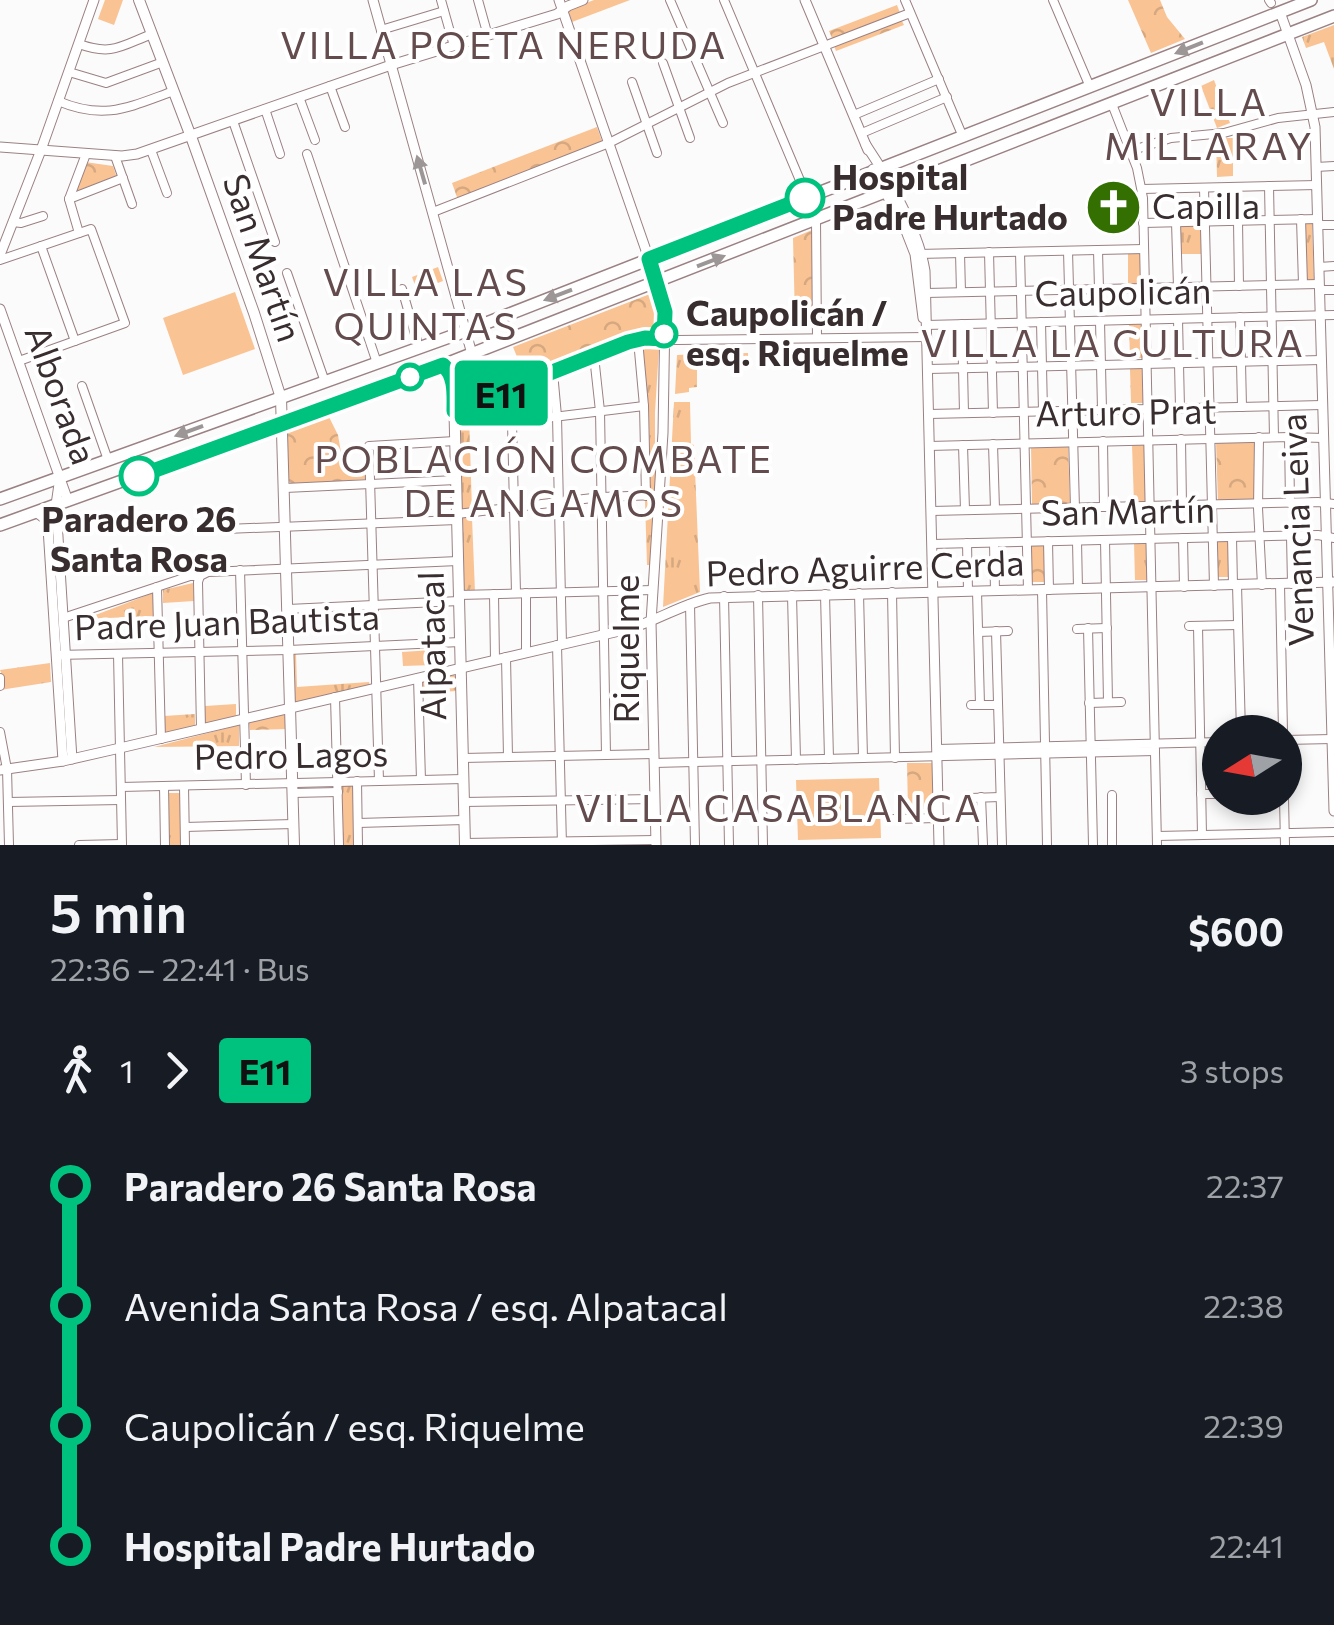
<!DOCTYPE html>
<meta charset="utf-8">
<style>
:root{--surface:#171b24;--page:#20242c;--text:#f1f3f6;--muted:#9ea1a6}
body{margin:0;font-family:Commissioner,sans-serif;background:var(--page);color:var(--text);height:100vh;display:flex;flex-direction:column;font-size:38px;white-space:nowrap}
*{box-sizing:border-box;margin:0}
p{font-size:32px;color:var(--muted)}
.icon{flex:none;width:55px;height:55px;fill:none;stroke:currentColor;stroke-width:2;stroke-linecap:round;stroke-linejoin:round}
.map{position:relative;height:845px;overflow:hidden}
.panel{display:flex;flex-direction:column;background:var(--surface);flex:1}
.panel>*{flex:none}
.badge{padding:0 20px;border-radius:8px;font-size:35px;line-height:65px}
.needle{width:65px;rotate:259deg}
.fabs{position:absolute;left:1202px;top:715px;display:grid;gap:20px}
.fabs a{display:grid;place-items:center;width:100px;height:100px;border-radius:50%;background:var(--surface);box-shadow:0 5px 15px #0003;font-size:50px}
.map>.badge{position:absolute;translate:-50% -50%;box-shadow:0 0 0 5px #fff}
.legs{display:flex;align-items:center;gap:15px;height:110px;padding:0 50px;font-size:32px}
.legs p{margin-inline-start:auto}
.overview{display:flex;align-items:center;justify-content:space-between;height:170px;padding:0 50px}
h1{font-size:55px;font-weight:600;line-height:75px}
ul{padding:0 50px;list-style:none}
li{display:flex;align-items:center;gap:35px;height:120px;font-size:38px}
li i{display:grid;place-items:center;width:15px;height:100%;margin:0 12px;background:currentColor}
li i::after{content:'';width:25px;height:25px;margin:-12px;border:8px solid;border-radius:50%;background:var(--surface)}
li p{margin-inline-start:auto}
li:first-child i{background:linear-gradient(#0000 50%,currentColor 0)}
li:last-child i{background:linear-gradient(currentColor 50%,#0000 0)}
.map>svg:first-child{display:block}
</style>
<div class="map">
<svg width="1334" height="845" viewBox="0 0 1334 845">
<defs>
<pattern id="grass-tufts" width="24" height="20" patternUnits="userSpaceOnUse" patternTransform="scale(2.5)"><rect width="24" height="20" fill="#f9c394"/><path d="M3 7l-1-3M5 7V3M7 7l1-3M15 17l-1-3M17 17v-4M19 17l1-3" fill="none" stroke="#d6a880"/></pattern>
<pattern id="park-crowns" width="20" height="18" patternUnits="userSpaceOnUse" patternTransform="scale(2.5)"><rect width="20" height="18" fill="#f9c394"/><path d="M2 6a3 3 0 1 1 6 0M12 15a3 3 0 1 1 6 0" fill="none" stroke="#d6a880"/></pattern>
</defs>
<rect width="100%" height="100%" fill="#fbfbfb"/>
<g fill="url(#grass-tufts)">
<path d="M594 0H630L572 22 568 10Z"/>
<path d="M1334 25V69L1324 42 1306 48 1302 37Z"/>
<path d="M1214 80 1230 123 1217 128 1201 86Z"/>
<path d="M1216 138H1233V176L1217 177Z"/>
<path d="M1303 222H1312L1314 281H1304Z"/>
<path d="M1201 225V254H1180V226Z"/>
<path d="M1140 253 1141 285 1128 286V254Z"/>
<path d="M1129 324H1142L1143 358H1130Z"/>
<path d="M656 342 659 348 655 412V491H650L649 409 642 343Z"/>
<path d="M748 353V366L707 367V354Z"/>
<path d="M697 354V387L689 388V392L675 394 677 355Z"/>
<path d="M1130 369H1143L1145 403H1131Z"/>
<path d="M674 402H690L691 444 694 445 700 592 663 607Z"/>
<path d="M469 414 472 511 461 513 458 417Z"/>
<path d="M1145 444 1146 503H1134L1132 445Z"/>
<path d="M645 500H655L651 565H647Z"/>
<path d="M460 518H472L475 592 463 593Z"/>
<rect x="1217" y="539" width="14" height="38"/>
<path d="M1148 541 1149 580H1135L1134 542Z"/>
<path d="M193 583 194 601 163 603V590Z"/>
<path d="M153 593 154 616 85 619Z"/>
<path d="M292 653H296L297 687 369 682 370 686 293 703Z"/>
<path d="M50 663 51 682 0 690 2 675 0 670Z"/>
<path d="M236 704V717L205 724V706Z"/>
<path d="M195 714V727L165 734 164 716Z"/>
<path d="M239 725V746L154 747Z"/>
<path d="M1220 747V772L1205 773 1204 748Z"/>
<path d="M355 785 356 845H341L340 786Z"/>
<path d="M166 793H182V845H167Z"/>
</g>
<g fill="url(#park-crowns)">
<path d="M1128 0H1160L1167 17 1185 39 1151 53Z"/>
<path d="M897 5 900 13 832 38 829 31Z"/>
<path d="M901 19 904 25 836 51 833 43Z"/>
<path d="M597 127 603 144 458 200 452 183Z"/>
<path d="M85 162 113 166 117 178 73 196Z"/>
<path d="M812 230V319H795L793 238Z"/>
<path d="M650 294 658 316 656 334 628 339 526 379 513 347Z"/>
<path d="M479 359 493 394 459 406 458 391 472 362Z"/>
<path d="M328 415 338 435 343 464 358 476 366 474 365 479 291 485 288 479 286 430Z"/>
<path d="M1254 441 1256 502 1218 503 1216 442Z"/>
<path d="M1068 445 1070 503 1032 504 1031 446Z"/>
<rect x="1031" y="544" width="16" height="38"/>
<path d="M454 675 457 677V691L422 693V682Z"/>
<path d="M284 714 287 717V729L250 730 249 723Z"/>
<path d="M907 763H934L935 809 908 810Z"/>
</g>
<g fill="#f9c394">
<path d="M105 0H123L114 25 98 19Z"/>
<path d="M438 267 443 281 417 291 412 277Z"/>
<path d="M235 292 255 349 183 375 163 318Z"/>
<path d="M326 430 331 444 307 452 302 438Z"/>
<path d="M432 650 433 665 403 666 402 652Z"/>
<path d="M879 778 881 838 798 840 796 780Z"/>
</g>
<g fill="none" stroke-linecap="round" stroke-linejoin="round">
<defs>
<g id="minor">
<path d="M441 0 454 46"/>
<path d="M478 0 488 36"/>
<path d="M670 0 723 123"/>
<path d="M724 0 807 197"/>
<path d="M905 0 963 137"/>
<path d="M1053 0 1090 87"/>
<path d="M1269 0 1271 3"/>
<path d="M381 30 444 11"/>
<path d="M79 44C112 56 121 46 152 34"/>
<path d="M663 63 690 138"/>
<path d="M69 72 106 83 163 62"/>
<path d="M632 82 657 153"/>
<path d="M330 86 345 127"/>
<path d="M299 97 315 140"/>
<path d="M58 101C105 121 129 107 174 91"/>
<path d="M1112 104 1137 168 1143 198 1157 845"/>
<path d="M265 109 280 154"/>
<path d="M854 115 939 79"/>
<path d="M233 121 275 242"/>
<path d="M862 133 947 97"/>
<path d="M151 150 167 193"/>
<path d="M1130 151 1171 138 1224 133 1278 118 1334 112"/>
<path d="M307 154 377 363"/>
<path d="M115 156 132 204"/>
<path d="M1316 167 1334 166"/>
<path d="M1269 186 1274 437"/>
<path d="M1204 188 1214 586"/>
<path d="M1142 189 1317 185"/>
<path d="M69 199 123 178"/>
<path d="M433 212 609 143 728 83 910 13"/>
<path d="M1301 219 1303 284"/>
<path d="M816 220 817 338"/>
<path d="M1238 221 1239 286"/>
<path d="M13 222 21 223 43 216"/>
<path d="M1176 222 1178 287"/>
<path d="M1143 223 1318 219"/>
<path d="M1318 225H1334"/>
<path d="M79 233 69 199 86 154"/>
<path d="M41 246 75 341"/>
<path d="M1098 250 1099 289"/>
<path d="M1068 251 1075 508"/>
<path d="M989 252 993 413"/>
<path d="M1020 252 1028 590"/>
<path d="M960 253 961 292"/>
<path d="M918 254 1144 249"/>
<path d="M0 260 91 229 125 323 19 361"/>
<path d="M1319 267 1334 266"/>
<path d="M287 273 325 382"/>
<path d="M402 289 419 348"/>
<path d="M1320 290H1334"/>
<path d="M926 293 1319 284"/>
<path d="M1240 317 1242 407"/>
<path d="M1178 319 1180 408"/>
<path d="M1100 321 1102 410"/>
<path d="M1041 322 1043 411"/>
<path d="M962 324 964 413"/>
<path d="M926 325 1334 315"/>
<path d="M638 340 644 406 646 496"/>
<path d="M594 356 600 411 606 755"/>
<path d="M928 369 1321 360"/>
<path d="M553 372 557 416 562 644"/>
<path d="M82 386 108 460"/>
<path d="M509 390 512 422 516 593"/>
<path d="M455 411 628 343 645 339 677 340 927 337"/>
<path d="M929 414 1322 405"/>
<path d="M512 422 644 406"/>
<path d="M1259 437 1258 508 1262 585"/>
<path d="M1289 437 1290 503"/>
<path d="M1181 439 1182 505"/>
<path d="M1103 441 1104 507"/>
<path d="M993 444 995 509"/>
<path d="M963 445 965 510"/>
<path d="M929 446 1289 437 1323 438"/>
<path d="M285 488 456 480"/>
<path d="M931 511 1318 502 1334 504"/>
<path d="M457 514 601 497 658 495"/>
<path d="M226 529 457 520"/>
<path d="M1291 536 1292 584"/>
<path d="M1232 537 1233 585"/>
<path d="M1183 538 1184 587"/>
<path d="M1105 540 1108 702"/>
<path d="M1048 541 1049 590"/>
<path d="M1077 541 1078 589"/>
<path d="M967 543 968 591"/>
<path d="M994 543 995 591"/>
<path d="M932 544 1318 535 1334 538"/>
<path d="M240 570 246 785"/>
<path d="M200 576 198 582 201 729"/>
<path d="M1280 584 1283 732"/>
<path d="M1237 585 1241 732"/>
<path d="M157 587 161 739"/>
<path d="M1042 590 1047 845"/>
<path d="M977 591 980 705"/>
<path d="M892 592 895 758"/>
<path d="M526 593V652"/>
<path d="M859 593 863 758"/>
<path d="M494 594 495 660"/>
<path d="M825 594 829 759"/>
<path d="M459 595 653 590"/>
<path d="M758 595 763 845"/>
<path d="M792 595 796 760"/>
<path d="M724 596 729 845"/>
<path d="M690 604 695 845"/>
<path d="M288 609 459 601"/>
<path d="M63 618 190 576H200L208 572 458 561"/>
<path d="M1189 626 1238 625"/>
<path d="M1198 626 1202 835"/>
<path d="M1088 628 1093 845"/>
<path d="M1077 629 1107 628"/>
<path d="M996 631 1002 845"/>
<path d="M978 632 1008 631"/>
<path d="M557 645 562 845"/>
<path d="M118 654 122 845"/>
<path d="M56 655 289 650 460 642"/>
<path d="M506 657 508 757"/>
<path d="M0 678V686"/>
<path d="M418 678 421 780"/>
<path d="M335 697 339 845"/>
<path d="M1089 703 1121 702"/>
<path d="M971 705H998"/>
<path d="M0 732 7 769 9 845"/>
<path d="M1285 740 1332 739"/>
<path d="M937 749 1220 742"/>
<path d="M463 758 654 754"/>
<path d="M654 763 1155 751"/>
<path d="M357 781 358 845"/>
<path d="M379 781 369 446 455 441"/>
<path d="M164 786 165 845"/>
<path d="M184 786 185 845"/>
<path d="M121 787 463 779"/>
<path d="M293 793 338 792"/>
<path d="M1201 794H1220"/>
<path d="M1112 795V845"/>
<path d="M981 797 983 845"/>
<path d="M971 798 1000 797"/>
<path d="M1242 798V802"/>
<path d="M1284 798 1285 845"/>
<path d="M8 802 121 800"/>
<path d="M464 802 655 799"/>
<path d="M894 819 938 818"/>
<path d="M358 823 464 820"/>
<path d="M185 827 294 824"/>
<path d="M1157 836 1334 832"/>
<path d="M465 843 656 840"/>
<path d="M79 845 122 844"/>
</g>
<g id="tertiary">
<path d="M373 0 472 354 454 392"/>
<path d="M559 0 649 259 665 313 663 433 651 622 656 845"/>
<path d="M805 0 868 150"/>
<path d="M1280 12 1306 85 1315 127 1334 811"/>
<path d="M866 145C890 181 918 228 925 271L939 845"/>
<path d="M0 147 122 156 137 154 391 65 557 14 568 6 583 0"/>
<path d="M873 169 906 231 915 254 923 318"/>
<path d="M0 255 41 150 94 0"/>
<path d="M0 309 68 501"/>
<path d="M60 477 56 505 72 759"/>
<path d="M36 512 45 519 48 528 63 761"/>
<path d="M0 770 63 761 120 748 628 629C657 621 682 604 710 598L1334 582"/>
</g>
<g id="secondary">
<path d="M139 0 193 142 254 313 281 398 294 845"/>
<path d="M454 392 465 845"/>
</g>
<g id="primary">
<path d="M443 365 450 373 454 392"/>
<path d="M0 499 466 331 1311 0"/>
<path d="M0 525 443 365 1334 16"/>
</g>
</defs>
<use href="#minor" stroke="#9b8183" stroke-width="10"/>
<use href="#tertiary" stroke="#9b8183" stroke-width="11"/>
<use href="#secondary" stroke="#9b8183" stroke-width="12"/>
<use href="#primary" stroke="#9b8183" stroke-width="14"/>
<use href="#minor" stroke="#fff" stroke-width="8"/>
<use href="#tertiary" stroke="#fff" stroke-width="9"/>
<use href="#secondary" stroke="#fff" stroke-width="10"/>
<use href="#primary" stroke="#fff" stroke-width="11"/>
</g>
<defs><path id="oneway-solid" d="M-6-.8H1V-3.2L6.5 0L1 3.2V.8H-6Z" transform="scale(2.5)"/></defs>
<g fill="#9c9697">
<use href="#oneway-solid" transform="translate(1189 48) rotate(158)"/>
<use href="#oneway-solid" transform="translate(421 170) rotate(-106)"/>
<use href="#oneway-solid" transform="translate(711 261) rotate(-21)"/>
<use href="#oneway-solid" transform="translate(558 295) rotate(159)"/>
<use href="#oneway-solid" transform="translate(189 431) rotate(160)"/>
</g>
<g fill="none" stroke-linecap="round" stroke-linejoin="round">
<defs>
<path id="line-1" d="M139 476 443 365C456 376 454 395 454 411L628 342 645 338 664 339 665 312 649 259 805 198"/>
</defs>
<use href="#line-1" stroke="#fff" stroke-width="22"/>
<use href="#line-1" stroke="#00c27f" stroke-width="15"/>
</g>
<defs>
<symbol id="church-disc" viewBox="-11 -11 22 22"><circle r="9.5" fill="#337001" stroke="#fff"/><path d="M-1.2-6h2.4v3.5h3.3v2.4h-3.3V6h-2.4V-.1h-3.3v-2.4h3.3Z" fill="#fff"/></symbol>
</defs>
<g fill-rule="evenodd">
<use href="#church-disc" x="1082" y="176" width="63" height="63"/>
</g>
<g fill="#fff" stroke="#00c27f" stroke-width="5">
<circle cx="805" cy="198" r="18"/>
<circle cx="664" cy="334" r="12"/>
<circle cx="410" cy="377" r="12"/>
<circle cx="139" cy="476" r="18"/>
</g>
<g text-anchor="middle" stroke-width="8" stroke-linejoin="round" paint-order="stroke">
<g font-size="35" font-weight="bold" fill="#392e2f" stroke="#fff" text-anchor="start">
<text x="832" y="190">Hospital<tspan x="832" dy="40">Padre Hurtado</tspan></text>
<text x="686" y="326">Caupolicán /<tspan x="686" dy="40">esq. Riquelme</tspan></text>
<text x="139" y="532" text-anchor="middle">Paradero 26<tspan x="139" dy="40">Santa Rosa</tspan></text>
</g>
<g font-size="35" fill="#392e2f" stroke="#fff" text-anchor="start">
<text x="1152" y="219">Capilla</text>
</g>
<g font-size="35" fill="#392e2f" stroke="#fff">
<text transform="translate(262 258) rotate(71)" y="12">San Martín</text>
<text transform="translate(1123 293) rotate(-1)" y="12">Caupolicán</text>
<text transform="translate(60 395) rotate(70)" y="12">Alborada</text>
<text transform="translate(1126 413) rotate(-1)" y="12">Arturo Prat</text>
<text transform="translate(1128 512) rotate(-1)" y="12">San Martín</text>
<text transform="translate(1298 530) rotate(-92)" y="12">Venancia Leiva</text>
<text transform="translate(865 569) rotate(-2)" y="12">Pedro Aguirre Cerda</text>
<text transform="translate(227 623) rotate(-2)" y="12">Padre Juan Bautista</text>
<text transform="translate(433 646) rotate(-91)" y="12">Alpatacal</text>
<text transform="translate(627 649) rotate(-90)" y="12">Riquelme</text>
<text transform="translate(291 756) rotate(-1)" y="12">Pedro Lagos</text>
</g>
<g font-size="38" letter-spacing="2.5" fill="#644c4e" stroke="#fff">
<text x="504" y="59">VILLA POETA NERUDA</text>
<text x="1209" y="116">VILLA<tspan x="1209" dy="44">MILLARAY</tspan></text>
<text x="426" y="296">VILLA LAS<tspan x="426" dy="44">QUINTAS</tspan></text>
<text x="1113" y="357">VILLA LA CULTURA</text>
<text x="544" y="473">POBLACIÓN COMBATE<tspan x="544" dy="44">DE ANGAMOS</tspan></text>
<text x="779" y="822">VILLA CASABLANCA</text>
</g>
</g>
</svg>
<div class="fabs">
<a><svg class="needle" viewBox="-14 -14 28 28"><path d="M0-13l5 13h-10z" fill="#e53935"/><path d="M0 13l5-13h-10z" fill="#9ea1a6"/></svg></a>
</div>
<b class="badge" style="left:501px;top:393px;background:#00c27f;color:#111">E11</b>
</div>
<section class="panel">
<div class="overview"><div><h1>5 min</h1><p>22:36 – 22:41 · Bus</p></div><b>$600</b></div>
<div class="legs"><svg class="icon" aria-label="walk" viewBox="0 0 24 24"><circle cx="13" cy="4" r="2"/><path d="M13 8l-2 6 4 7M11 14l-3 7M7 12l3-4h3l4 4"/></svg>1<svg class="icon" aria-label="forward" viewBox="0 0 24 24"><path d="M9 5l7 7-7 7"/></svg><b class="badge" style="background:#00c27f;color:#111">E11</b><p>3 stops</p></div>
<ul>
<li><i style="color:#00c27f"></i><b>Paradero 26 Santa Rosa</b><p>22:37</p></li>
<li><i style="color:#00c27f"></i><span>Avenida Santa Rosa / esq. Alpatacal</span><p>22:38</p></li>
<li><i style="color:#00c27f"></i><span>Caupolicán / esq. Riquelme</span><p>22:39</p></li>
<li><i style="color:#00c27f"></i><b>Hospital Padre Hurtado</b><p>22:41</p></li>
</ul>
</section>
